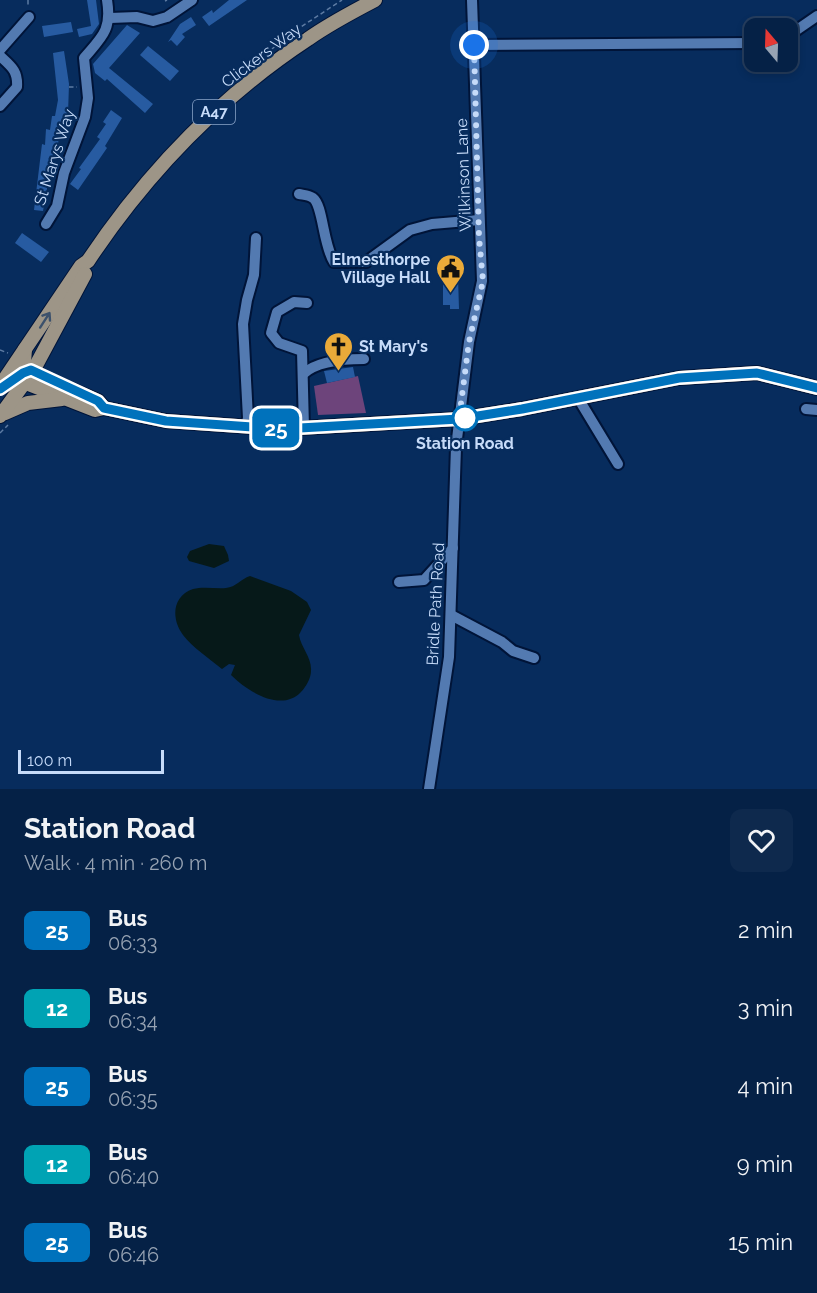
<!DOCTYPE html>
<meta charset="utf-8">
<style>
:root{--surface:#052146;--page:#0e294d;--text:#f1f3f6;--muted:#97a3b3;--line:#263e5f}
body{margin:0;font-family:Raleway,sans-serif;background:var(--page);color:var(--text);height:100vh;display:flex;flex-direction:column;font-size:22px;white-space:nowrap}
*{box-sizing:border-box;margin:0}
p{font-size:20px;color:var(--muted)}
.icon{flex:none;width:33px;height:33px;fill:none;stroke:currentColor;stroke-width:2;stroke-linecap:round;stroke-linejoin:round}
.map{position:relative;height:789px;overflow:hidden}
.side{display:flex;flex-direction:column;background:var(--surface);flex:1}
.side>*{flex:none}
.badge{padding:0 12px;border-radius:9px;font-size:21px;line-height:39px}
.needle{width:39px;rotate:341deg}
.tools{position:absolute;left:744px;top:18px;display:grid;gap:12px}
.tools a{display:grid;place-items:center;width:54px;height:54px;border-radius:12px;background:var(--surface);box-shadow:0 3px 9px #0003,0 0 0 2px var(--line);font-size:30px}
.scale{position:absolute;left:18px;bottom:15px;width:146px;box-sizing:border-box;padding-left:6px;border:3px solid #c6dbf9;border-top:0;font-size:16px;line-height:21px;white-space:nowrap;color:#c6dbf9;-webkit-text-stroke:4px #072c5d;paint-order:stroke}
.you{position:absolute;width:30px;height:30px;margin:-15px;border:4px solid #fff;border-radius:50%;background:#1a73e8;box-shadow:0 0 0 9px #1a73e833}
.map>.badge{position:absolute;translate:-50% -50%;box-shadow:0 0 0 3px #fff}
.round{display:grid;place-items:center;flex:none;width:63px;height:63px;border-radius:12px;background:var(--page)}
.summary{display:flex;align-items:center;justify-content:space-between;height:102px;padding:0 24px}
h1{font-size:28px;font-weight:700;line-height:45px}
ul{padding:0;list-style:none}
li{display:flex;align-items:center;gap:18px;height:78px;padding:0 24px}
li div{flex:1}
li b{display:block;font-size:22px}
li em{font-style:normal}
li .badge{min-width:66px;font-weight:700;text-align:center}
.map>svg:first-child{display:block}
</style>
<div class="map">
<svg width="817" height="789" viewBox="0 0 817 789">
<rect width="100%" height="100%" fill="#072c5d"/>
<path fill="#6d447b" d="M358 376 366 413 318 415 314 386Z"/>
<g fill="#061919">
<path d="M209 544 224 546 228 555 229 561 214 568 189 561 187 557 190 551Z"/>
<path d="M250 576 291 591 307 602 311 610 299 635C301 648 312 657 311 671 311 678 306 687 301 692 281 713 247 691 231 675L235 665 229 664 222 669C210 659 192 647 183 635 171 619 172 596 193 589 204 586 215 589 226 588 236 587 241 579 250 576Z"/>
</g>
<g fill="#275ba1">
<path d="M87 0H96L99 24 92 34 79 37 77 29 91 26Z"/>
<path d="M229 0H247L209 26 202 17 212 10 213 13Z"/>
<path d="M191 17 196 25 182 34 185 37 177 46 171 40 168 42 180 24Z"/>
<path d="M71 22 73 32 44 37 42 26Z"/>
<path d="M127 25 140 33 109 68 153 104 145 113 107 79 105 81 95 73 93 64Z"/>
<path d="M148 46 179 71 170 81 140 55Z"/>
<path d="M64 51 69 84 68 114H65L62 137H59L58 144H55L43 211 34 210 42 144 45 145 46 129 50 130 52 116H55L58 100 53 53Z"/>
<path d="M111 110 122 118 105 146 107 148 78 190 70 184 81 169 79 168 100 139 97 137 106 124 103 122Z"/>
<path d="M22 233 49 252 41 262 15 243Z"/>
<path d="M443 277H458L459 309H450V305H443Z"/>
<path d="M353 367 355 377 327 383 324 371Z"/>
</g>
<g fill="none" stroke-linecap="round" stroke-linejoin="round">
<defs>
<g id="minor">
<path d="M110 18 137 17 153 21 167 17 192 0"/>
<path d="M788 36 817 16"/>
<path d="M474 45 754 43"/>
<path d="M0 50 29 17"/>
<path d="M0 56C12 67 18 71 17 87L0 106"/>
<path d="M299 194C304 195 309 195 313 198 323 205 323 245 334 262H366L410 230 432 224 479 220"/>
<path d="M46 224 57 206 64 173 85 117 88 98 84 58C102 37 112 30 107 0"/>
<path d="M303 374C317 361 344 359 364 359"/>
<path d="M578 398 618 464"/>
<path d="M806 409 817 410"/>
<path d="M246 426 248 418 243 324 247 300 254 275 256 238"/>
<path d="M304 428 302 351 279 343 271 333 277 312 294 302 307 303"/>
<path d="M399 582 424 580 453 548"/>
<path d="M451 615 502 642 513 651 534 658"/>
<path d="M429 789 449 657 456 447 469 342 482 281 472 0"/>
</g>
<g id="major">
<path d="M25 349 23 377 26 383 95 410 104 408 166 421 282 429 459 419 522 409 679 378 757 373 817 388"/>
<path d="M27 370 33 371 48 380 98 401 104 408"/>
<path d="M0 386 81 266 88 261C146 174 220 97 308 39 329 24 352 12 375 0"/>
<path d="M5 413 28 403 62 399"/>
<path d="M0 416 33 371 85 274"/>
</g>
</defs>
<use href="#minor" stroke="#001438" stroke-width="14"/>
<use href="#major" stroke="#001438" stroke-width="16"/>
<g stroke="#5d7ba3" stroke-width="1.5" stroke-dasharray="4.5 3" stroke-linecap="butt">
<path d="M28 0V7"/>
<path d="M165 1 167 0"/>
<path d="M272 49 287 36 342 0"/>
<path d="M69 87H77"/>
<path d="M0 350 8 353"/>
<path d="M0 433 8 425"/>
</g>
<use href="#minor" stroke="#537ab1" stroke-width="10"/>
<use href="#major" stroke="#9d9587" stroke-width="14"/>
</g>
<defs><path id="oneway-shaft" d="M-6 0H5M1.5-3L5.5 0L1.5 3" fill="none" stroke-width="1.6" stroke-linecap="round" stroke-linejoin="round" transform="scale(1.5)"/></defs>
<use stroke="#3c516c" href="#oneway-shaft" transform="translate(45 320) rotate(-57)"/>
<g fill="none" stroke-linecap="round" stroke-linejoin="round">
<defs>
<path id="line" d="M0 389 23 373 31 370 98 401 104 408 166 421 282 429 459 419 522 409 679 378 757 373 817 388"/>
</defs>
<use href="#line" stroke="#fff" stroke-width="14"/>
<use href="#line" stroke="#0072bc" stroke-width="9"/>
<path stroke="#c6dbf9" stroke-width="6" stroke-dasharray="0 10.8" d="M465 418 459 419 469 342 483 281 479 237 474 45"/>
</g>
<defs>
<symbol id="civic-pin" viewBox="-11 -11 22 30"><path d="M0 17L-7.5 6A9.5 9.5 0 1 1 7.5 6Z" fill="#eaaa39" stroke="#072c5d"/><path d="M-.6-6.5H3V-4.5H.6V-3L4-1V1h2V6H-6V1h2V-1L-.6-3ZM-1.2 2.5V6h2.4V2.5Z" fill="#111"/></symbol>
<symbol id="church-pin" viewBox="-11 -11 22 30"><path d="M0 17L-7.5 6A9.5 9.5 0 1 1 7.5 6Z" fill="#eaaa39" stroke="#072c5d"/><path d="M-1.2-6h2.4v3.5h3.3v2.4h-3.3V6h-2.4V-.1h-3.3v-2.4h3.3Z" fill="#111"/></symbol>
</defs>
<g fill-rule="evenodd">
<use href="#civic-pin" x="434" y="252" width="33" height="45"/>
<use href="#church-pin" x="322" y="330" width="33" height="45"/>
</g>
<circle fill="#fff" stroke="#0072bc" stroke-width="3" cx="465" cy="418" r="12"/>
<g text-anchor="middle" stroke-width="4.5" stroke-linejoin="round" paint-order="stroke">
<rect fill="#072c5d" stroke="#8da6ca" stroke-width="1.5" x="193" y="100" width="42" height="24" rx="4.5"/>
<g font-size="15" font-weight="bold" fill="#c6dbf9">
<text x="214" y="117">A47</text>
</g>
<g font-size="16" fill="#c6dbf9" stroke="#072c5d">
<text transform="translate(261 55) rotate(-37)" y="6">Clickers Way</text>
<text transform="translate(54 157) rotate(-72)" y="6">St Marys Way</text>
<text transform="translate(463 175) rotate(-92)" y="6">Wilkinson Lane</text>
<text transform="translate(435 604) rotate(-87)" y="6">Bridle Path Road</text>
</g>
<g font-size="16" font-weight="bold" fill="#c6dbf9" stroke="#072c5d" text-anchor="end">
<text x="430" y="265">Elmesthorpe<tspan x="430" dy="18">Village Hall</tspan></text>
<text x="359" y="352" text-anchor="start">St Mary's</text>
</g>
<g font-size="16" font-weight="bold" fill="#c6dbf9" stroke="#072c5d">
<text x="465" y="449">Station Road</text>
</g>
</g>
</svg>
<div class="tools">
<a><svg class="needle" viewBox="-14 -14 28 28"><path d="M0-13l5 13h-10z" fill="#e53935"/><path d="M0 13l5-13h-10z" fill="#97a3b3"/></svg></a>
</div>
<div class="scale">100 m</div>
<div class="you" style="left:474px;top:45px"></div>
<b class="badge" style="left:276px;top:428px;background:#0072bc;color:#fff">25</b>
</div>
<section class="side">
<div class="summary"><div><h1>Station Road</h1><p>Walk · 4 min · 260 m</p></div><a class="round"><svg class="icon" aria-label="heart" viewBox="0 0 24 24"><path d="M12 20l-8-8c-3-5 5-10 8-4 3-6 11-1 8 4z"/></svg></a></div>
<ul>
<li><span class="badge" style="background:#0072bc;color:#fff">25</span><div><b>Bus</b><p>06:33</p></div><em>2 min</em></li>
<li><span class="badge" style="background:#00a3b4;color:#fff">12</span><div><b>Bus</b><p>06:34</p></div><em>3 min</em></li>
<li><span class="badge" style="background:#0072bc;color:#fff">25</span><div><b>Bus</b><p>06:35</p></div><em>4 min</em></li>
<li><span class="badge" style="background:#00a3b4;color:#fff">12</span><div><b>Bus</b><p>06:40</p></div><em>9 min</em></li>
<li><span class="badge" style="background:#0072bc;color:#fff">25</span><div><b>Bus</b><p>06:46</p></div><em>15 min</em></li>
</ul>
</section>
